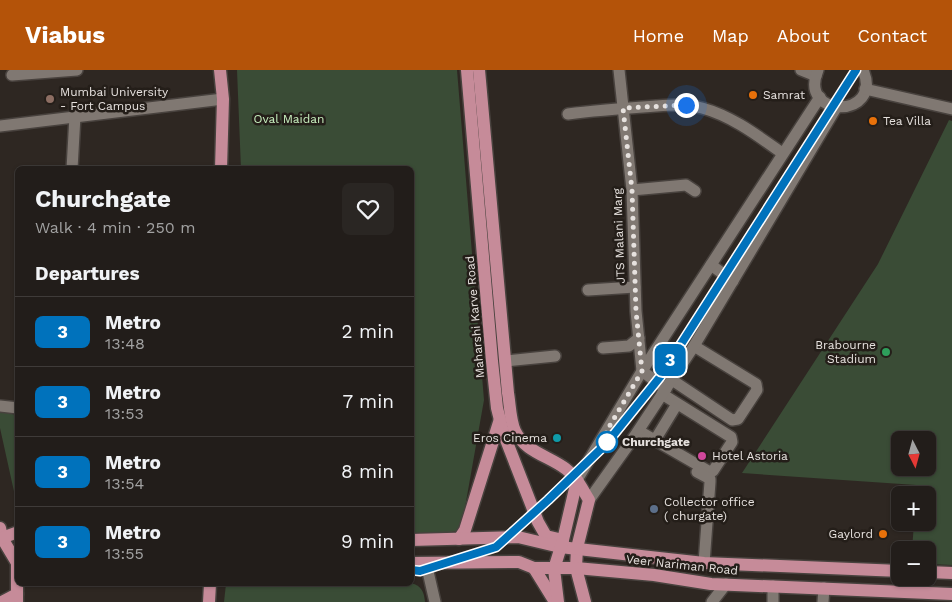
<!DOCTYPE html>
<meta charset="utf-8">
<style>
:root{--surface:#221d1a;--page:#2a2623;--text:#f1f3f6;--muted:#a2a2a2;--line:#3f3b39;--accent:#b45309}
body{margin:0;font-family:"Work Sans",sans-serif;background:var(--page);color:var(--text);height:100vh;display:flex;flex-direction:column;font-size:19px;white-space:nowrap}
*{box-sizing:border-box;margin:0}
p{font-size:16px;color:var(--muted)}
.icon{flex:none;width:28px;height:28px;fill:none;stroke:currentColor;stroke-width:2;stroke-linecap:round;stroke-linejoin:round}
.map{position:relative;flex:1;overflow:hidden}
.drawer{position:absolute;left:15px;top:96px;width:399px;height:420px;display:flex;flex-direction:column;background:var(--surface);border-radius:8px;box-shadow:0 1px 4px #0004,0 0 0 1px var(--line)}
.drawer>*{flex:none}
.badge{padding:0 10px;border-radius:8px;font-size:18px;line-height:32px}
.needle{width:32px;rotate:174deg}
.buttons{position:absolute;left:891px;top:361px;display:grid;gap:10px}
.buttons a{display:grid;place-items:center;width:45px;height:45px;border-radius:8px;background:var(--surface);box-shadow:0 1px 4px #0004,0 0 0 1px var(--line);font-size:25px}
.you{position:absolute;width:25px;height:25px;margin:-12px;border:4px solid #fff;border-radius:50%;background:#1a73e8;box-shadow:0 0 0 8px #1a73e833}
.map>.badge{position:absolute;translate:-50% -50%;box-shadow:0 0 0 2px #fff}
h2{padding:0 20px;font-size:19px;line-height:45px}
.round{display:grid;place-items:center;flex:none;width:52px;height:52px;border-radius:8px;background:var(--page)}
.head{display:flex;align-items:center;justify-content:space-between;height:85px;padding:0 20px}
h1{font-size:24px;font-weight:700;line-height:38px}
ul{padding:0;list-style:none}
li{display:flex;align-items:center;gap:15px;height:70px;padding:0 20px;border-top:1px solid var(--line)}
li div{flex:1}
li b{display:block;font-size:19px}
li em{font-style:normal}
li .badge{min-width:55px;font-weight:700;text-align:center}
header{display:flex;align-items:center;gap:30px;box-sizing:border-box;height:70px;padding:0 25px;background:var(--accent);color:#fff}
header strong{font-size:24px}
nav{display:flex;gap:28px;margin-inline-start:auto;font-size:18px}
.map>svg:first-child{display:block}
</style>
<header>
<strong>Viabus</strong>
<nav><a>Home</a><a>Map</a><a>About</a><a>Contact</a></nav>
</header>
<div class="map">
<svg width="952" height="532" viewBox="0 0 952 532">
<rect width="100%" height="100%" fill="#2e2722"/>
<g fill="#3a4c36" fill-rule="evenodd">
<path d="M237 0H457L484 330 461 460 423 468 411 469V99H241Z"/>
<path d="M949 50 952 51V495L928 494V480H912L914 453 928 452V425H916V415L742 403 878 194ZM900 370H928V398H900Z"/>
<path d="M0 340 6 343 17 345V435L0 358Z"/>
<path d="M411 513C422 516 424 522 425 532H224L226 514Z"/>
</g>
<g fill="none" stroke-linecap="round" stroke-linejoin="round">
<defs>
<g id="minor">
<path d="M619 0 632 120 636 241 642 301 666 319"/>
<path d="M801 0 816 6"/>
<path d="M818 0C797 49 884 49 863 0"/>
<path d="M12 5 77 0"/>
<path d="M865 19 952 39"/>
<path d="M568 44C597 40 627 38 656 36 672 35 687 34 702 38 732 46 758 66 782 83"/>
<path d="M0 56 223 29"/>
<path d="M72 99 75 46"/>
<path d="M632 120 686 115 695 121"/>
<path d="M711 195 733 211"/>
<path d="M588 220 635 217"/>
<path d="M603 278 629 276 639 268"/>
<path d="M505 291 555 286"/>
<path d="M672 310 732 350 738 349 757 320 756 314 694 276"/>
<path d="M0 336 18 338"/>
<path d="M639 361 710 402 713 401 732 372 731 367 662 324"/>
<path d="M655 370 677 334"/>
<path d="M697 402 710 409V412L704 493"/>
<path d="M577 410 642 301 820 27"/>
<path d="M589 430 634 367 694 276 836 38"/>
<path d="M426 493 435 532"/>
<path d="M712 532 726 514"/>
<path d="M773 532V516"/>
<path d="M823 532 824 518"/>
</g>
<g id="major">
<path d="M220 0 223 29 221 99"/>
<path d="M467 0 492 291 497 338 503 362 538 452 546 466 563 470"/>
<path d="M479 0 508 323C510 334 510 350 515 361 525 382 549 386 566 399 577 407 582 419 589 430L577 478 576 498 585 532"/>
<path d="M0 458 2 468 17 493V532"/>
<path d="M2 468 18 462"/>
<path d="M459 469 465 460 500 349"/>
<path d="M411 470 518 467 560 477 704 493 900 501"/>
<path d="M411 493 519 492 534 498H576L654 505 711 514 952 524"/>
<path d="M534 498 555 532"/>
<path d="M928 502 952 503"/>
<path d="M2 532 17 524"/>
<path d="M209 532 210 514"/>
<path d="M558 532 554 499 563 470 577 410"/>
</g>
</defs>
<use href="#minor" stroke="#48423e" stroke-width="14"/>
<use href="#major" stroke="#48423e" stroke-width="15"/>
<use href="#minor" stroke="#807872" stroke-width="11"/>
<use href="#major" stroke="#c68b99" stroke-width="12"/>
</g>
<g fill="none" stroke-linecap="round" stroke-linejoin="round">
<defs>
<path id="line" d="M411 500 420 501 496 477 548 430 606 374 660 307 856 0"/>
</defs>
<use href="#line" stroke="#fff" stroke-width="11"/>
<use href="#line" stroke="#0072bc" stroke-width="8"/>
<path stroke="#e6e1de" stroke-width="5" stroke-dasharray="0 9" d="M607 372 606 362 642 301 636 241 632 120 623 38 686 35"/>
</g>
<g fill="#e8710a" stroke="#241e19" stroke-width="2">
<circle cx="753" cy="25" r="5"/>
<circle cx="873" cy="51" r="5"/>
<circle cx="883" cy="464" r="5"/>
</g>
<circle fill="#8d6e63" stroke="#241e19" stroke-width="2" cx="50" cy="29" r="5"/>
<circle fill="#2e9e5b" stroke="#241e19" stroke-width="2" cx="886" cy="282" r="5"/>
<circle fill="#0f9aa8" stroke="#241e19" stroke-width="2" cx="557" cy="368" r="5"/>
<circle fill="#fff" stroke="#0072bc" stroke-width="2.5" cx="607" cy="372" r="10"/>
<circle fill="#d1479c" stroke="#241e19" stroke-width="2" cx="702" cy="386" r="5"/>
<circle fill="#5c6f8a" stroke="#241e19" stroke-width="2" cx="654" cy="439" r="5"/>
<g text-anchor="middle" stroke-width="5" stroke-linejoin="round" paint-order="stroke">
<g font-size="12" fill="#e6e1de" stroke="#241e19" text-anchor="start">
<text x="60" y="26">Mumbai University<tspan x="60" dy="14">- Fort Campus</tspan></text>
<text x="763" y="29">Samrat</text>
<text x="883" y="55">Tea Villa</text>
<text x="876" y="279" text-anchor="end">Brabourne<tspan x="876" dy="14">Stadium</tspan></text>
<text x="547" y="372" text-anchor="end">Eros Cinema</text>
<text x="712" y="390">Hotel Astoria</text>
<text x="664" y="436">Collector office<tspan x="664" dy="14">( churgate)</tspan></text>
<text x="873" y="468" text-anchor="end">Gaylord</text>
</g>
<g font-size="12" fill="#c8f0bf" stroke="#241e19">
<text x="289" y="53">Oval Maidan</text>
</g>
<g font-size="12" fill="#e6e1de" stroke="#241e19">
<text transform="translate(619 166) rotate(-92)" y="4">JTS Malani Marg</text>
<text transform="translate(475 247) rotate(-95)" y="4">Maharshi Karve Road</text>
<text transform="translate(682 495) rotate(6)" y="4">Veer Nariman Road</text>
</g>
<g font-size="12" font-weight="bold" fill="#e6e1de" stroke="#241e19" text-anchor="start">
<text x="622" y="376">Churchgate</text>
</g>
</g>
</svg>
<div class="buttons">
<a><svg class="needle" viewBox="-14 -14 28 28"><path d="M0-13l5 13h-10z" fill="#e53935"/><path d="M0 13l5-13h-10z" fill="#a2a2a2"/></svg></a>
<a>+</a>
<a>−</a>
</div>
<div class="you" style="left:686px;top:35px"></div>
<b class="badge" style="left:670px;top:290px;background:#0072bc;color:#fff">3</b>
<section class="drawer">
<div class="head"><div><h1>Churchgate</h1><p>Walk · 4 min · 250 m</p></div><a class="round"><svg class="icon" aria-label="heart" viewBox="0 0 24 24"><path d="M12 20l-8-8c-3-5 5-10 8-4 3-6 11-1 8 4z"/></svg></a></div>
<h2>Departures</h2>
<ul>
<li><span class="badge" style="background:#0072bc;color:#fff">3</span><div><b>Metro</b><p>13:48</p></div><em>2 min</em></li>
<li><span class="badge" style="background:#0072bc;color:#fff">3</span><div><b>Metro</b><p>13:53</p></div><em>7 min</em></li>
<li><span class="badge" style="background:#0072bc;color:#fff">3</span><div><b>Metro</b><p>13:54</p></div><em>8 min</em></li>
<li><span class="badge" style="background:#0072bc;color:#fff">3</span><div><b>Metro</b><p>13:55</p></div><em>9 min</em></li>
</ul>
</section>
</div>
